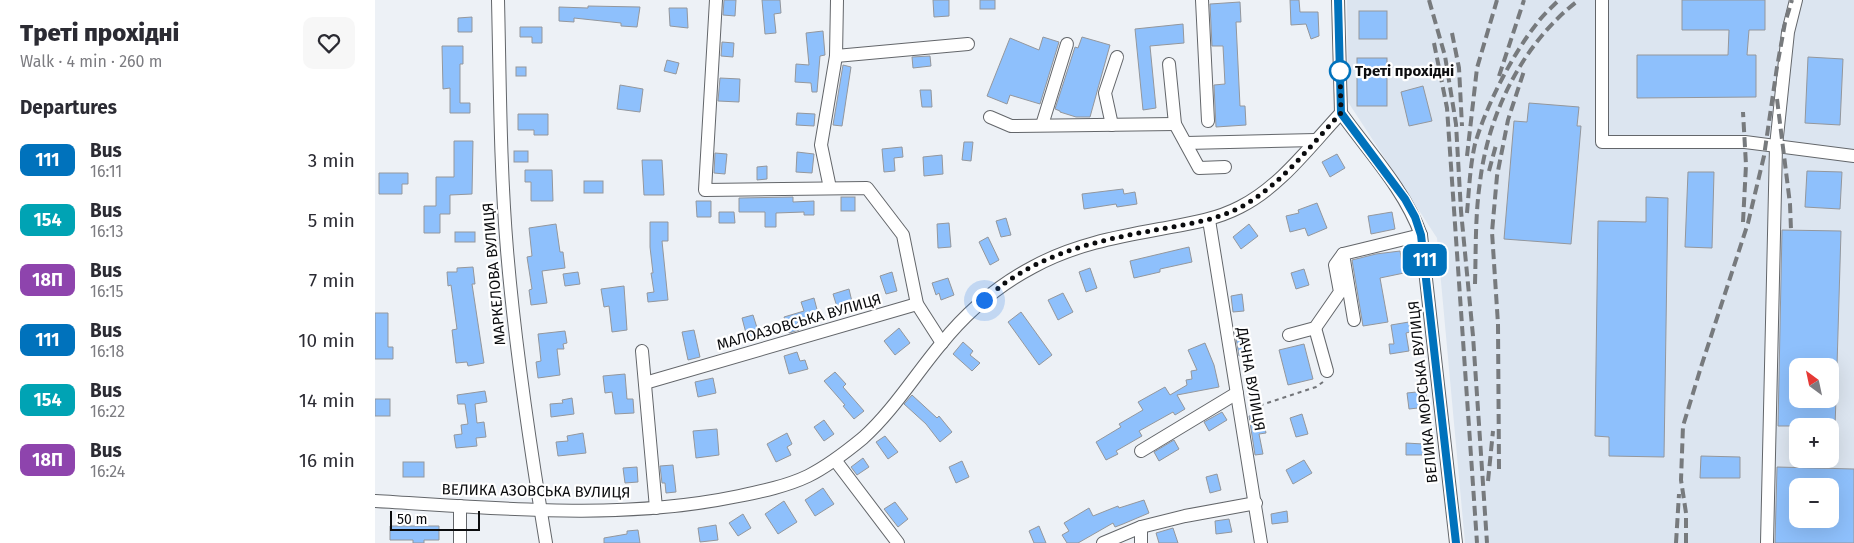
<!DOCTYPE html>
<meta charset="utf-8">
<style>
:root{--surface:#fff;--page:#f7f7f7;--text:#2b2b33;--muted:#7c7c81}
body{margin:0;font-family:"Fira Sans",sans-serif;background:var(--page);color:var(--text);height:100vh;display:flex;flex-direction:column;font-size:19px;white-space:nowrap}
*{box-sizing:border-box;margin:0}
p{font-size:16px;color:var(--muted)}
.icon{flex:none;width:28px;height:28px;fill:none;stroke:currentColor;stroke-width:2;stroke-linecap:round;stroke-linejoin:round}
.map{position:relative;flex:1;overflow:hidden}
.details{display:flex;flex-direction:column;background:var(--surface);width:375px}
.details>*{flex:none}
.badge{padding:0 10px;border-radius:8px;font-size:18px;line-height:32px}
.needle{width:32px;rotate:327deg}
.controls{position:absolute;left:1414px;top:358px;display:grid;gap:10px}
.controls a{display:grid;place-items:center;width:50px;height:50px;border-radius:10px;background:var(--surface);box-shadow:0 5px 20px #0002;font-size:25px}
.scale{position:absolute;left:15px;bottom:12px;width:90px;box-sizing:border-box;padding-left:5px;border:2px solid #0b0c0e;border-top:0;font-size:14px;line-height:18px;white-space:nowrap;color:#0b0c0e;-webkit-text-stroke:4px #fff;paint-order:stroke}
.you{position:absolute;width:25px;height:25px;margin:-12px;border:4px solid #fff;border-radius:50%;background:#1a73e8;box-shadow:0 0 0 8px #1a73e833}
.map>.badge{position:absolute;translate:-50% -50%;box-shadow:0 0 0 2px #fff}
h2{padding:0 20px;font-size:19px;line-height:45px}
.round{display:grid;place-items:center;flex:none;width:52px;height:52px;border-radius:10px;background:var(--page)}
.summary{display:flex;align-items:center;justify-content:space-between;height:85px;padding:0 20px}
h1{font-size:24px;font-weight:800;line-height:38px}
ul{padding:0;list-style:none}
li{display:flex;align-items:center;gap:15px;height:60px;padding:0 20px}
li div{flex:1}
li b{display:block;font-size:19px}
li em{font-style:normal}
li .badge{min-width:55px;font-weight:700;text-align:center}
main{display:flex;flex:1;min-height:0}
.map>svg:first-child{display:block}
</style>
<main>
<section class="details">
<div class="summary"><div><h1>Треті прохідні</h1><p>Walk · 4 min · 260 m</p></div><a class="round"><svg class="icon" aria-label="heart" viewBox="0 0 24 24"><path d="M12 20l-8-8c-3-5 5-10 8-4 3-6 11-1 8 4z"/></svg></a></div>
<h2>Departures</h2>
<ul>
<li><span class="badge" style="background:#0072bc;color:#fff">111</span><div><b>Bus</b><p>16:11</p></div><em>3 min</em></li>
<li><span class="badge" style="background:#00a3b4;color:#fff">154</span><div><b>Bus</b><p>16:13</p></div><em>5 min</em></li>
<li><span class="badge" style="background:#8e44ad;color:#fff">18П</span><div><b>Bus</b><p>16:15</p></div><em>7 min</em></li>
<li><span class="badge" style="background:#0072bc;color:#fff">111</span><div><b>Bus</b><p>16:18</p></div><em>10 min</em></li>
<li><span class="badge" style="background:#00a3b4;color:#fff">154</span><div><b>Bus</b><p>16:22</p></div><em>14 min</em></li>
<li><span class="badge" style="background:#8e44ad;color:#fff">18П</span><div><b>Bus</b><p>16:24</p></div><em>16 min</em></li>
</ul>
</section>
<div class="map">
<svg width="1479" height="543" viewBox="0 0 1479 543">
<rect width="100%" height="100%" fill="#edf1f6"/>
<path fill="#dce5f0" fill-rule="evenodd" d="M972 0H1479V543H1090L1062 238 973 102ZM1422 366H1455V399H1422ZM1422 426H1455V459H1422ZM1422 486H1455V519H1422Z"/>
<g fill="#8ec0fc" stroke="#94979c" fill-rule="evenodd">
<path d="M349 0H361L360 16 348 15Z"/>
<path d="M387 0H405L406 13 399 14 401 33 390 34Z"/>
<path d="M558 0H574V16L559 17Z"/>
<rect x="605" y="0" width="15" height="9"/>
<path d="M915 0H924L925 12H943L944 36 936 39 931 24 916 25Z"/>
<path d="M1307 0H1390V30H1374L1372 55H1381V97L1262 98V55H1353L1354 30H1307Z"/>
<path d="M865 2 866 22H861L865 106H870L871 125 841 127 839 85 850 84 848 46H837L835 4Z"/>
<path d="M213 6 265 7 262 27 246 26V23L199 18V22L184 21V7L213 8Z"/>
<path d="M294 8H312L313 28 295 26Z"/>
<rect x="984" y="11" width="28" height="28"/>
<path d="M97 17V32H83V18Z"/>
<path d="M808 24 809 43 775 46 781 108 768 110 760 29Z"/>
<path d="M145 27H167V43H157V37H145Z"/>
<path d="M448 31 450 55 445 56 442 92H437L436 83 420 82 421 64 434 65 431 33Z"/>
<path d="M668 37 684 42 665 104 635 95 632 104 612 96 635 38 664 50Z"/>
<path d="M707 37 735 45 715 117H701L685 112V111L680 109 700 47 703 48Z"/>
<path d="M347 42 359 43 358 57 346 56Z"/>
<path d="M67 46H88V64H85V103H95V113H75V88L68 89Z"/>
<path d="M555 56 556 66 538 68 537 57Z"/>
<path d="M1433 57 1468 59 1465 125 1430 123Z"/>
<rect x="982" y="58" width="30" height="48"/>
<path d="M292 60 304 63 301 74 289 71Z"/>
<path d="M468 65 476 67 467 126 458 125Z"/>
<rect x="141" y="67" width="10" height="9"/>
<path d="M345 78 365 79 364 102 343 101Z"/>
<path d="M245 85 268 89 265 112 242 109Z"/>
<path d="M1048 86 1057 121 1034 126 1026 92Z"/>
<path d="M545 90H556L557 107H547Z"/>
<path d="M1154 103 1204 107 1202 126H1206L1196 244 1129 239 1139 121 1152 122Z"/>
<path d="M422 113 440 114 439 126 421 125Z"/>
<path d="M143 114H173V135H159V130H143Z"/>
<path d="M79 141H98L97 194 75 195V214H65V233H49V206H61V177H79Z"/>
<path d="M589 142H598L596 161 587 160Z"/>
<path d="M527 147 528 157 519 158 520 171 509 172 507 149Z"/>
<rect x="139" y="151" width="14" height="11"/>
<path d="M422 152 439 154 437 173 421 172Z"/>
<path d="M340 153 352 154 350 174 339 173Z"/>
<path d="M962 154 970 168 955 177 947 162Z"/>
<path d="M567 155 568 174 549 176 548 157Z"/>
<path d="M267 160H287L289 195H269Z"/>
<path d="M392 166V179L382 180V167Z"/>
<path d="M150 170H177L178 201H156V182H150Z"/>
<path d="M1432 171 1467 172 1465 209 1430 207Z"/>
<path d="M1313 172H1339L1337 248 1310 247Z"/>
<path d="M4 173H33V184H27V194H4Z"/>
<rect x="209" y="181" width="19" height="12"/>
<path d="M748 189 749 194 760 192 762 204 742 207 741 204 709 209 707 194Z"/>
<path d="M418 197V202L439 201V215H429V212L401 213V227H390V212H364V198Z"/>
<rect x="466" y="197" width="14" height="14"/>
<path d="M1271 197 1293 198 1289 457 1234 456V437L1220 436 1223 221 1271 222Z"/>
<path d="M321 201H336V217H322Z"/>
<path d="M942 203 952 228 933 236 930 228 915 232 911 216 924 213 923 210Z"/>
<path d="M344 212H359L360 223H344Z"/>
<path d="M1017 212 1020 229 996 234 993 216Z"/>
<path d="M631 218 636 235 626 237 621 221Z"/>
<path d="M275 222H293V241H287L293 300 273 302 272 293 279 292 276 273H278L275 247Z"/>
<path d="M574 223 576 247 563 248 562 224Z"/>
<path d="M181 224 185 252H188L190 268 167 271 172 303 156 305 154 290 157 289 152 257 157 256 154 228Z"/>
<path d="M874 224 883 236 866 249 858 237Z"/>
<path d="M1407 230 1466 231 1462 366H1422V399H1461L1460 426H1403Z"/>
<rect x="80" y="232" width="20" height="10"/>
<path d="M613 237 624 260 615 265 604 242Z"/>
<path d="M814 247 817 262 785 269V272L759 278 755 261Z"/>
<path d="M1025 251 1029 273 1005 278 1013 322 988 326 977 260 1001 254Z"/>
<path d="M98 267 100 284H97L109 363 93 366 92 362 81 363 77 330 82 329 76 285 73 286 72 272H82V268Z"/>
<path d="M715 268 722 288 711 292 704 272Z"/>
<path d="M929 269 934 285 921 289 916 273Z"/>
<path d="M203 272 205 284 190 286 188 274Z"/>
<path d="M517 272 522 291 511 294 505 276Z"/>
<path d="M573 278 579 295 566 300 564 293 561 295 557 283Z"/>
<path d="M249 286 252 330 237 332 234 306 229 307 226 289Z"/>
<path d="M474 289 478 306 463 310 458 294Z"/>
<path d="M688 293 698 312 683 320 673 300Z"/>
<path d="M867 294 869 311 858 312 856 296Z"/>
<path d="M439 298 444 317 422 323 424 330 414 333 409 317 429 311 426 302Z"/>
<path d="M646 312 677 355 664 365 633 322Z"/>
<path d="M0 313H13V347H18V359H0Z"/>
<path d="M378 315 384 334 372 337 367 318Z"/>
<path d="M1034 322 1035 332 1031 333 1034 351 1015 354 1014 344H1019L1016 325Z"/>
<path d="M524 328 535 343 520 355 509 341Z"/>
<path d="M319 330 325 357 313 360 307 332Z"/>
<path d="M190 331 192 343 188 344 189 349H182L185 375 163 378 161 362 166 361 163 334Z"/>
<path d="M870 336 873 354 864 356 861 338Z"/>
<path d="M588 342 598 351 595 355 605 363 597 371 578 354Z"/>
<path d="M830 343 839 365 844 387 802 395 810 409 800 415 798 412 764 431 767 436 741 451 743 454 731 460 721 442 746 427 744 424 768 410 763 402 790 387 795 395 812 385 811 380 817 379 816 371 822 370 813 350Z"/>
<path d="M929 344 938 379 913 385 904 350Z"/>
<path d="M422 352 425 361 430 360 433 369 414 374 409 356Z"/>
<path d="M460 372 471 384 468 387 489 411 479 419 468 406 470 405 449 381Z"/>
<path d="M250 374 252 399H258L259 413 240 414 237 392 230 393 228 376Z"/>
<path d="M338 378 341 393 323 397 320 382Z"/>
<path d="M110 391 112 402 100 404 102 423 109 422 111 437 101 438 102 446 81 448 79 435 87 434 86 425 93 424 90 404H83L82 395Z"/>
<path d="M1051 391 1052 407 1034 409 1032 393Z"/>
<path d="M537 395 562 418 564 416 577 432 565 442 551 424 529 404Z"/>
<path d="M197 398 199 414 176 417 175 404 188 403 187 400Z"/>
<rect x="0" y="399" width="15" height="17"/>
<path d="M847 412 852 420 834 431 829 422Z"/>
<path d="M887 414 891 433 884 434 888 454 880 455 874 416Z"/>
<path d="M927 414 933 434 921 437 915 418Z"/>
<path d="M449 420 459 434 449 441 439 427Z"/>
<path d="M342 429 344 455 321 458 318 431Z"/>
<path d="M208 433 211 453 183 456 181 442 193 441 192 436Z"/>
<path d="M412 433 417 444 412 447 416 455 401 462 392 444Z"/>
<path d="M510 436 523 452 513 459 501 442Z"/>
<path d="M799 440 804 449 784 461 779 452Z"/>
<path d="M1031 443 1048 444V455H1031Z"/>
<path d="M1326 456 1365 457V478H1325Z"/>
<path d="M488 458 494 467 482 475 476 467Z"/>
<path d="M929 460 937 473 918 484 911 470Z"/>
<path d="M587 461 594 477 581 483 574 467Z"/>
<rect x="28" y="462" width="21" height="15"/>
<path d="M298 465 301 492 291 493 290 483H287L285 466Z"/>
<path d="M262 467 263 482 250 483 248 468Z"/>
<path d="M1402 467 1479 469V543H1400ZM1422 486H1455V519H1422Z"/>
<path d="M842 474 846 490 835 493 831 477Z"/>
<path d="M448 488 459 504 440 516 430 500Z"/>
<path d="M769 500 774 513 748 524 740 527 738 523 703 543H692L687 535 694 531 689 523 714 508 718 516 743 506 744 508Z"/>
<path d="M409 501 422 522 403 534 390 514Z"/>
<path d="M520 502 533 519 523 527 509 509Z"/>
<path d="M912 511 913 522 897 524 896 514Z"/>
<path d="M368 514 376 528 363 536 354 523Z"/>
<path d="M854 519 857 532 841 534 840 521Z"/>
<path d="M341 525 343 540 325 542 323 528Z"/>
<path d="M15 526H64V540H49V543H38V540H15Z"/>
<path d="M664 526 671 543H659L654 531Z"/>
<path d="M798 528 803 543H784L781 533Z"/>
<path d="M263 530 265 543H229V538L252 534V531Z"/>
</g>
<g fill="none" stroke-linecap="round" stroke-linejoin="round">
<defs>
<g id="minor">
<path d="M123 0C125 83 125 167 132 250 140 348 155 446 171 543"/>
<path d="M341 0 330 190 492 188 528 235 542 304 567 343"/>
<path d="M827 0 833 121"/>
<path d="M963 0 966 113"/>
<path d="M1227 0V142H1370L1479 156"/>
<path d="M461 56 593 44"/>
<path d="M794 64 800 124 824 168 850 167"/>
<path d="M966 113C994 152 1030 190 1046 235L1081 543"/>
<path d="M615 117 636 126 800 124"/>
<path d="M667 125 692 44"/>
<path d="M737 125 730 93 742 57"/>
<path d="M811 143 941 140"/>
<path d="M455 188 446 145 461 56 462 0"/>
<path d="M834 220 886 543"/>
<path d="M968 254 979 320"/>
<path d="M940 328 952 371"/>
<path d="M914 335 940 328 965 292 960 265 968 254 1046 235"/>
<path d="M267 351 281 508"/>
<path d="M270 383 542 304"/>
<path d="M766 451 862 393"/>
<path d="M460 460 523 543"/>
<path d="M0 501C121 508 244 521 364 496 388 491 412 486 433 476 453 466 471 452 488 438 518 411 540 375 566 344 591 313 622 286 658 267 698 245 741 237 785 229 812 224 840 220 865 207 905 187 935 146 966 113"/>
<path d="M85 506V543"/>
<path d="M728 543 766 527 810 516 881 503"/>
<path d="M766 543V527"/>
<path d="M1392 543 1401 146 1413 32 1421 0"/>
</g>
</defs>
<use href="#minor" stroke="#63666a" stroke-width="14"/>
<path stroke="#737579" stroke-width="2" stroke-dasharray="4 4" stroke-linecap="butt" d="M877 408 941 387 948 382"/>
<use href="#minor" stroke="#fff" stroke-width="12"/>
<g stroke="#777a7d" stroke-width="4" stroke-dasharray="10 5" stroke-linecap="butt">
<path d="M1054 0 1070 56 1081 124 1086 211 1098 336 1112 543"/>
<path d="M1077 33 1084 68 1087 126"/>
<path d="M1059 43 1072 108 1102 543"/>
<path d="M1124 76 1149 0"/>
<path d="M1402 99 1415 204 1416 230"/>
<path d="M1092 156 1102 68 1122 0"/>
<path d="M1114 171 1121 145"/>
<path d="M1092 213C1094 190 1095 166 1100 144 1111 106 1138 53 1163 22 1169 14 1177 7 1184 0"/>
<path d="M1368 222 1371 165 1368 112"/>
<path d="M1100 284C1101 250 1100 216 1105 182 1113 114 1148 42 1204 0"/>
<path d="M1124 469 1123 324 1117 232 1122 176 1133 120 1149 71"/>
<path d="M1113 481 1118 431"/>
<path d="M1301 543 1304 494"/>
<path d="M1311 543V513L1306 480 1308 426 1326 367 1373 223 1389 156 1402 67 1410 23 1417 0"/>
</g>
</g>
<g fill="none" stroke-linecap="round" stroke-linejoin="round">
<defs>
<path id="line" d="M963 0 966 113 1030 199 1040 217 1046 235 1081 543"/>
</defs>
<use href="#line" stroke="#fff" stroke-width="11"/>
<use href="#line" stroke="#0072bc" stroke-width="8"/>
<path stroke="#0b0c0e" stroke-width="5" stroke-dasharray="0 9" d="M609 300C618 293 626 285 636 279 678 251 726 240 775 231 805 225 838 222 866 207 906 185 935 146 966 113L965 71"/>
</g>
<circle fill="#fff" stroke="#0072bc" stroke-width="2.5" cx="965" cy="71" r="10"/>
<g text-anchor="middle" stroke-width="4.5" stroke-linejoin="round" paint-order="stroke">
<g font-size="15" font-weight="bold" fill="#0b0c0e" stroke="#fff" text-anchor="start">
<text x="980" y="76">Треті прохідні</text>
</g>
<g font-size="15" fill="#0b0c0e" stroke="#fff">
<text transform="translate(119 274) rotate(-95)" y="5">МАРКЕЛОВА ВУЛИЦЯ</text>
<text transform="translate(424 322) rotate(-16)" y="5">МАЛОАЗОВСЬКА ВУЛИЦЯ</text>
<text transform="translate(876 379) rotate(80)" y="5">ДАЧНА ВУЛИЦЯ</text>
<text transform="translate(1048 392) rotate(-96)" y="5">ВЕЛИКА МОРСЬКА ВУЛИЦЯ</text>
<text transform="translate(161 491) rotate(1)" y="5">ВЕЛИКА АЗОВСЬКА ВУЛИЦЯ</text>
</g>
</g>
</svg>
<div class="controls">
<a><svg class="needle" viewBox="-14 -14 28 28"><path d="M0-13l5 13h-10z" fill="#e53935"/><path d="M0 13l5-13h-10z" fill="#7c7c81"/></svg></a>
<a>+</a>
<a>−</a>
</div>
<div class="scale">50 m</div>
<div class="you" style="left:609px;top:300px"></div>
<b class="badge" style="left:1050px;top:260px;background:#0072bc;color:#fff">111</b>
</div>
</main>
